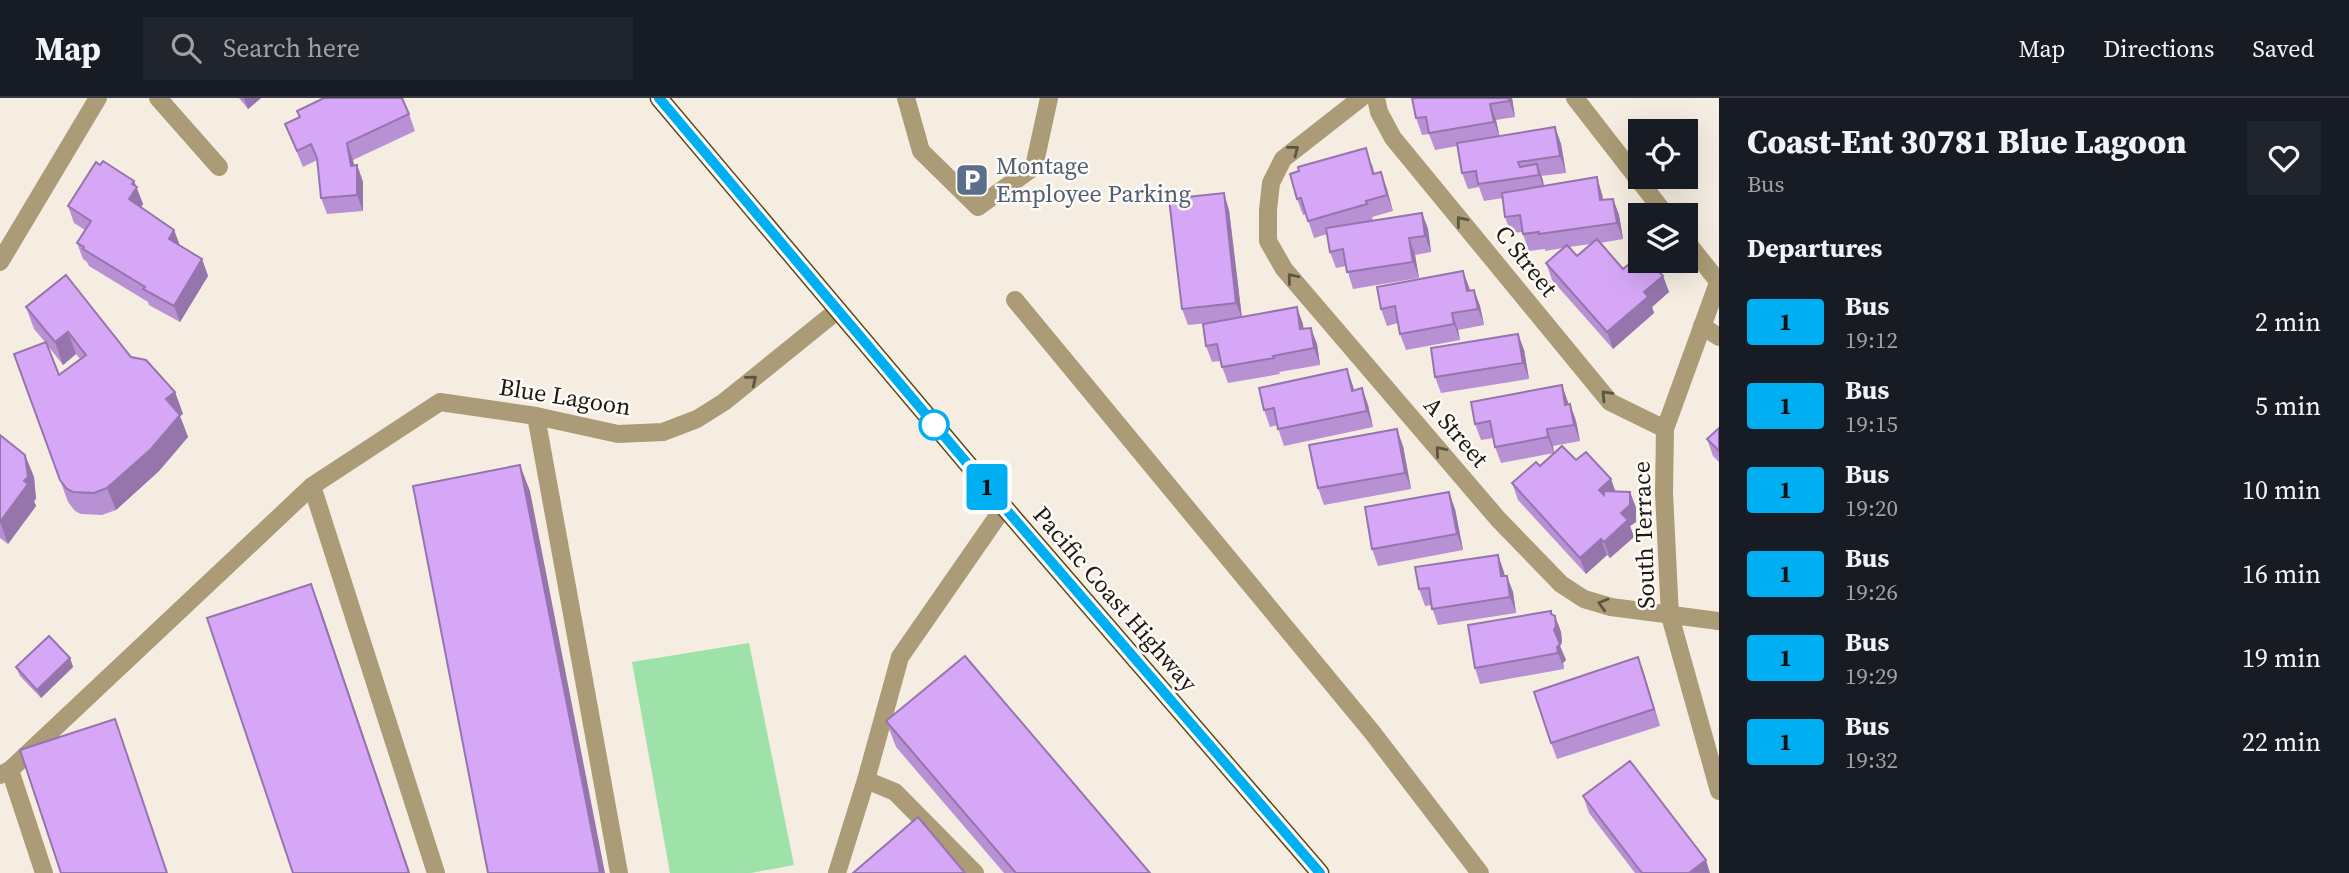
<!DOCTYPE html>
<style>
:root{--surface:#171b24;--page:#20242c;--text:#f1f3f6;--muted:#9ea1a6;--line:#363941}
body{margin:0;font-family:"Source Serif 4",serif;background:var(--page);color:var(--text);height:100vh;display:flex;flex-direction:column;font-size:26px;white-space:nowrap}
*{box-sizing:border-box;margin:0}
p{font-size:23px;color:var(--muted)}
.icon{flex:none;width:38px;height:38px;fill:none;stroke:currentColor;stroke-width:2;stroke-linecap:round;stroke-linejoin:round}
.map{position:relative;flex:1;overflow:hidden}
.drawer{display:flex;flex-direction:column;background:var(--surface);width:630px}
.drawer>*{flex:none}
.badge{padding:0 14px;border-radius:5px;font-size:24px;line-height:46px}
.tools{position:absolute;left:1628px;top:21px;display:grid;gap:14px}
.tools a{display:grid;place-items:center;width:70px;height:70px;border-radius:0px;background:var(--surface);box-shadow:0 7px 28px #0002;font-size:35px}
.map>.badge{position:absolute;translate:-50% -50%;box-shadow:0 0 0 4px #fff}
h2{padding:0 28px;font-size:26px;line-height:63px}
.round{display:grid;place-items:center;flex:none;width:74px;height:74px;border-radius:0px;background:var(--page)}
.overview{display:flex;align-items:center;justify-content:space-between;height:119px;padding:0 28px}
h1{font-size:33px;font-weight:800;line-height:52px}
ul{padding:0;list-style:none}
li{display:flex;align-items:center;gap:21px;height:84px;padding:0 28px}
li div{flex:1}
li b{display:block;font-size:26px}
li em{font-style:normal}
li .badge{min-width:77px;font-weight:700;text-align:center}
header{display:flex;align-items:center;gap:42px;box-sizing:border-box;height:98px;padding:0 35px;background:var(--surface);border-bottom:2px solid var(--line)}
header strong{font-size:33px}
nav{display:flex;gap:38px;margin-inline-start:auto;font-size:24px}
.search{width:490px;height:63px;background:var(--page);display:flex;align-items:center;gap:18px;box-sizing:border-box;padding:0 24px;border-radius:0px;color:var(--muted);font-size:26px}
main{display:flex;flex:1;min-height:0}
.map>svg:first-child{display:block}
</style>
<header>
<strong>Map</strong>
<div class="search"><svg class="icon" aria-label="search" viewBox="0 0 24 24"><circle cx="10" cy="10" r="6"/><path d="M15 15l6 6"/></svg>Search here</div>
<nav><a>Map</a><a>Directions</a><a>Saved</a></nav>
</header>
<main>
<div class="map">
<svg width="1719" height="775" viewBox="0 0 1719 775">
<rect width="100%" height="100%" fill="#f6ede2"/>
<path fill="#9fe2a9" d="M749 545 794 767 751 775H670L632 564Z"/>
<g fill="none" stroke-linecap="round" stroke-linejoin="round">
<g stroke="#ab9b76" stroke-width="18">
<path d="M906 0 921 53 978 109 1034 69 1049 0"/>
<path d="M1361 0 1283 61 1271 85 1268 112V143L1284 171 1498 421 1561 486 1584 501 1611 509 1719 523"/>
<path d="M1376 0 1379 14 1393 40 1610 304 1665 331"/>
<path d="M1575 0 1666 117"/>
<path d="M1685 142 1718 183"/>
<path d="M1719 182 1665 331 1664 395 1670 518 1719 693"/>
<path d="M1015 202 1372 634 1480 775"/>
<path d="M1702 228 1719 239"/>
<path d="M536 318 619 775"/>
<path d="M10 672 44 775"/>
<path d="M866 682 895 694 975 775"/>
</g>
<g stroke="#ab9b76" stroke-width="18">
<path d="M158 0 219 69"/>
<path d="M0 164 98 0"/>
<path d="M312 388 436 775"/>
<path d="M0 677 10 672 312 388 440 304 536 318 618 336 663 334 697 321 724 304 838 212"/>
<path d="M837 775 866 682 900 559 1004 409"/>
</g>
<path stroke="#604a12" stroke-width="19" d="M659 0 1004 409 1320 775"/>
</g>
<g fill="#b890d4" fill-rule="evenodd">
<path d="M239 0H261L248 11Z"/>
<path d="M1412 0H1512L1515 19 1496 22 1499 38 1555 29 1561 46 1566 75 1541 78 1544 88 1602 96 1603 102 1613 101 1619 117 1623 141 1600 145 1623 171 1663 178 1669 194 1652 209 1654 215 1613 251 1552 182 1546 165 1563 150 1545 153V151L1529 153 1522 134 1511 135 1505 119 1503 100 1484 103 1479 89 1468 91 1462 75 1457 48 1435 52 1429 36 1422 37 1416 20ZM1591 146 1577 158 1569 149Z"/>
<path d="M297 13 409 16 415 33 353 62 354 68 357 67 363 84V113L327 116 321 100 317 62 303 69 285 26 300 20Z"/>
<path d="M1372 66 1375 76 1381 74 1393 113 1372 119 1373 122 1422 115 1428 131 1431 154 1415 157 1419 180 1353 191 1346 168 1336 170 1330 154 1327 136 1314 140 1306 116 1303 117 1297 101Z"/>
<path d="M134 83 143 106 140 109 174 132 180 148 202 161 208 178 180 224 149 207 148 204 89 168 87 164 83 161 77 145 85 132 74 125 68 108Z"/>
<path d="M1229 112 1242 219 1297 209 1303 231 1317 246 1320 267 1279 274 1280 276 1228 285 1220 263 1212 264 1206 248 1209 225 1188 227 1182 211Z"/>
<path d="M1469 189 1470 193 1474 192 1480 208 1484 227 1458 232 1460 242 1406 252 1400 236 1398 225 1387 228 1381 211Z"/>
<path d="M26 209 131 259 175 294 183 316 180 318 188 339 159 373 116 412 102 417 81 416 75 413 68 404 14 256 45 244 34 231ZM48 248 63 267 76 256 80 261 59 277Z"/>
<path d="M1518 236 1524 252 1529 281 1441 295 1435 279Z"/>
<path d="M1347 271 1354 292 1362 290 1368 307 1373 329 1284 348 1277 327 1270 329 1264 312Z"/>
<path d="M1562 287 1568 307 1570 306 1576 323 1580 343 1553 348 1554 355 1501 365 1495 349 1494 340 1481 342 1475 326Z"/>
<path d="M1719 330V364L1713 358 1707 341Z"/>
<path d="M0 337 25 357 34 379 36 401 34 403 36 408 8 446 0 440Z"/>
<path d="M1403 348 1411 391 1324 407 1318 390Z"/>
<path d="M1576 362 1611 381 1615 393 1630 394 1636 410V424L1630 428 1634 439 1610 460 1607 457 1586 476 1518 402 1512 385 1540 368Z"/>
<path d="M1455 411 1463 452 1378 468 1372 451Z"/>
<path d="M1498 457 1505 478 1513 494 1516 515 1438 527 1431 507 1425 508 1419 491Z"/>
<path d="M1552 517 1555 518 1561 534 1562 544 1560 548 1566 562 1563 565 1564 571 1480 586 1475 570Z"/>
<path d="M1638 559 1660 628 1557 661 1551 645Z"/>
<path d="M70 560 73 569 41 600 20 578 16 569Z"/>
<path d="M886 623 1150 775H1004L896 649Z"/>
<path d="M1583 698 1710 775H1635L1589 715Z"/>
</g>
<g fill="#9675ad">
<path d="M244 0H261L248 11Z"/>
<path d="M1509 0H1512L1515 19 1509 3Z"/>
<path d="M1490 6 1496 22 1500 40 1494 24Z"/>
<path d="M1555 29 1561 46 1566 75 1560 58Z"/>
<path d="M347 45 353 62 357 84 351 68Z"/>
<path d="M1537 66 1543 82 1545 94 1539 77Z"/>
<path d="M357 67 363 84V113L357 97Z"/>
<path d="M1381 74 1387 91 1393 113 1387 97Z"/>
<path d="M1597 79 1602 96 1606 119 1600 102Z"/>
<path d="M134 83 143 106 135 118 129 101 132 86Z"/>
<path d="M1224 95 1229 112 1242 221 1236 205Z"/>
<path d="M1613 101 1619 117 1623 141 1617 125Z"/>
<path d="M1422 115 1428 131 1431 154 1425 138Z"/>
<path d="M174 132 180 148 169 141Z"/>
<path d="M1409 140 1415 157 1419 180 1413 164Z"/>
<path d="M202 161 208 178 180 224 174 208Z"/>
<path d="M1463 173 1469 189 1473 210 1467 193Z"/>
<path d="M1663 178 1669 194 1652 209 1654 215 1613 251 1607 234 1644 194Z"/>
<path d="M1474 192 1480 208 1484 227 1478 211Z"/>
<path d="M1297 209 1303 226 1306 248 1300 231Z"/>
<path d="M1452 215 1458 232 1460 242 1454 226Z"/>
<path d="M1311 230 1317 246 1320 267 1314 250Z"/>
<path d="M68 234 76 256 63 267 55 244Z"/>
<path d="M1518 236 1524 252 1529 281 1523 265Z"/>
<path d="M1347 271 1353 288 1358 309 1352 293Z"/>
<path d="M1562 287 1568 304 1571 323 1565 307Z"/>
<path d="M1362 290 1368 307 1373 329 1367 313Z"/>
<path d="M175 294 183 316 180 318 188 339 159 373 116 412 107 390 166 301Z"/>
<path d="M1570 306 1576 323 1580 343 1574 327Z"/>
<path d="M1397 331 1403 348 1411 391 1405 375Z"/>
<path d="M1547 331 1553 348 1554 355 1548 339Z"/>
<path d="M25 357 34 379 36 401 34 403 36 408 8 446 0 424 24 383Z"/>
<path d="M520 367 530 393 605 775H600Z"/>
<path d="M1611 381 1617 398 1605 408 1599 392Z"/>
<path d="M1449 394 1455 411 1463 452 1457 436Z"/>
<path d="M1630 394 1636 410V424L1630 428 1634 439 1610 460 1604 444 1621 415Z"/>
<path d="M1601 441 1607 457 1586 476 1580 460Z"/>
<path d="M1498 457 1504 474 1507 495 1501 478Z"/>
<path d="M1507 478 1513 494 1516 515 1510 499Z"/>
<path d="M311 486 321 512 410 775H409Z"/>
<path d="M1551 513 1556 528 1555 518 1561 534 1562 544 1560 548 1566 562 1563 565 1564 571 1558 555Z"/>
<path d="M1638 559 1644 575 1660 628 1654 611Z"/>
<path d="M70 560 73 569 41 600 37 592Z"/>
<path d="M1706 762 1710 775H1689Z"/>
</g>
<g fill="#d6a7f7" stroke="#9675ad" stroke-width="2">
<path d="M324 0H402L409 16 347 45 351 68 357 67V97L321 100 317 60 311 46 297 53 285 26 300 19 297 13Z"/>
<path d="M1412 0H1509V3L1490 6 1494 24 1429 35 1426 19 1416 20Z"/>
<path d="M1555 29 1560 58 1518 64 1520 69 1537 66 1539 77 1478 86 1476 73 1462 75 1457 45Z"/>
<path d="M1366 50 1373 76 1381 74 1387 97 1366 103 1367 106 1308 123 1301 100 1297 101 1290 76 1299 73 1298 69Z"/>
<path d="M103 63 134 83 132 86 137 89 129 101 174 132 169 141 202 161 174 208 143 191 145 189 83 151 84 149 77 145 91 123 68 108 96 64 100 67Z"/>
<path d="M1597 79 1600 102 1613 101 1617 125 1539 136V134L1523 136 1520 117 1505 119 1502 95Z"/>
<path d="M1224 95 1236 205 1182 211 1169 101Z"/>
<path d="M1422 115 1425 138 1409 140 1413 164 1347 174 1343 151 1330 154 1326 130Z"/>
<path d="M1597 141 1623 171 1640 157V163H1650L1663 178 1644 194 1648 199 1607 234 1546 165 1567 147 1577 158Z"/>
<path d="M1463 173 1467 193 1474 192 1478 211 1452 215 1454 226 1400 236 1395 208 1381 211 1377 189Z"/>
<path d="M66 177 131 259 146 262 175 294 166 301 180 317 151 351 107 390 94 395 73 394 67 391 60 382 14 256 46 244 59 277 86 257 68 234 55 244 26 209Z"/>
<path d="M1297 209 1300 231 1311 230 1314 250 1273 258 1274 260 1222 269 1217 246 1206 248 1203 226Z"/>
<path d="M1518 236 1523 265 1435 279 1431 250Z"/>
<path d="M1347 271 1352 293 1362 290 1367 313 1278 331 1274 310 1264 312 1259 290Z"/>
<path d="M1562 287 1565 307 1570 306 1574 327 1547 331 1548 339 1495 349 1490 323 1475 326 1471 304Z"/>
<path d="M1719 330V353L1707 341Z"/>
<path d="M1397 331 1405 375 1318 390 1309 347Z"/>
<path d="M0 337 25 357 28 379 24 383 28 386 0 424Z"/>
<path d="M1562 348 1576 362 1586 354 1611 381 1599 392 1604 397V393L1630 394V407L1621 415 1628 422 1604 444 1601 441 1580 460 1512 385 1536 364 1540 368Z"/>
<path d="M520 367 600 775H488L413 388Z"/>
<path d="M1449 394 1457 436 1372 451 1365 409Z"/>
<path d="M1498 457 1501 478H1507L1510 499 1432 511 1429 490 1419 491 1415 469Z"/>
<path d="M311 486 409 775H293L207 520Z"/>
<path d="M1551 513V516L1555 518 1556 528 1554 532 1560 546 1557 549 1558 555 1475 570 1468 527Z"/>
<path d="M49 538 70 560 37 592 16 569Z"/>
<path d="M965 558 1150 775H1016L886 623Z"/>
<path d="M1638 559 1654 611 1551 645 1534 594Z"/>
<path d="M115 621 167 775H61L20 652Z"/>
<path d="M1630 663 1706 762 1689 775H1642L1583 698Z"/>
<path d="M918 719 965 775H853Z"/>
</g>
<defs><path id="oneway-chevron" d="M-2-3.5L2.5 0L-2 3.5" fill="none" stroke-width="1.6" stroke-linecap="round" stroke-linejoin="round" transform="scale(1.75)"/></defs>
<g stroke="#5d5441">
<use href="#oneway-chevron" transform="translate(1294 52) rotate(-38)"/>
<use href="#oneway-chevron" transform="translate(1461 123) rotate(-129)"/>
<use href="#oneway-chevron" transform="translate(1292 180) rotate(-130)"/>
<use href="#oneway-chevron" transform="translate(752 282) rotate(-39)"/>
<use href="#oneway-chevron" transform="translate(1606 297) rotate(-134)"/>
<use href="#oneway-chevron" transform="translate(1440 353) rotate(-131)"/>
<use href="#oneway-chevron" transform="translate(1603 506) rotate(-164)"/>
</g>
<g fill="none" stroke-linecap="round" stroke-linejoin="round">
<defs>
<path id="line" d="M659 0 1004 409 1320 775"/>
</defs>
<use href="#line" stroke="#fff" stroke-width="16"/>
<use href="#line" stroke="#00aff2" stroke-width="10"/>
</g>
<defs>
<symbol id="parking-square" viewBox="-11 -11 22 22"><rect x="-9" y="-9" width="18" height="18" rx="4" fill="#5c6f8a" stroke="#fffbf7"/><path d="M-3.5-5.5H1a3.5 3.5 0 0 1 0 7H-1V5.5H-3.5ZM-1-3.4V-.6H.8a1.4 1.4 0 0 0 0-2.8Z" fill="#fff"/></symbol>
</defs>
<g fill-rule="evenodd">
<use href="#parking-square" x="953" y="63" width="38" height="38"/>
</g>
<circle fill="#fff" stroke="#00aff2" stroke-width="3.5" cx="934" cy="327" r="14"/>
<g text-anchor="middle" stroke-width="5" stroke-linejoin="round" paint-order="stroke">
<g font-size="24" fill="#4e5e75" stroke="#fffbf7" text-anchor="start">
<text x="996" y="76">Montage<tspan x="996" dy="28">Employee Parking</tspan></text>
</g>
<g font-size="24" fill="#1d1a16" stroke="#fffbf7">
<text transform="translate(1526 163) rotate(51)" y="8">C Street</text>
<text transform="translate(565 299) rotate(9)" y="8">Blue Lagoon</text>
<text transform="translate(1456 334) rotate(49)" y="8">A Street</text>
<text transform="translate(1644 437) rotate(-92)" y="8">South Terrace</text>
<text transform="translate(1115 501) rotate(49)" y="8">Pacific Coast Highway</text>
</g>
</g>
</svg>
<div class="tools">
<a><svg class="icon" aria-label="locate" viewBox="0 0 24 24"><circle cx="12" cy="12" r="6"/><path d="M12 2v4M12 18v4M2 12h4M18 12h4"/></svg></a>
<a><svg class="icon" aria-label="layers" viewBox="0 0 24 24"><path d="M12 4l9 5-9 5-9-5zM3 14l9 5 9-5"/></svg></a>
</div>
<b class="badge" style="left:987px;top:389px;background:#00aff2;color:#111">1</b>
</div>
<section class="drawer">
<div class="overview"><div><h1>Coast-Ent 30781 Blue Lagoon</h1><p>Bus</p></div><a class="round"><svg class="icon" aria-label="heart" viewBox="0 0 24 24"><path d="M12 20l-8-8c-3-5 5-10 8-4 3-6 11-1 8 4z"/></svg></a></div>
<h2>Departures</h2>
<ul>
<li><span class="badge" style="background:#00aff2;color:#111">1</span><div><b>Bus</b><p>19:12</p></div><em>2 min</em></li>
<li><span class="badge" style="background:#00aff2;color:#111">1</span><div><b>Bus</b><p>19:15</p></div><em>5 min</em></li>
<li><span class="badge" style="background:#00aff2;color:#111">1</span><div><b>Bus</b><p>19:20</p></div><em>10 min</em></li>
<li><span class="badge" style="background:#00aff2;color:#111">1</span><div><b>Bus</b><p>19:26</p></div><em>16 min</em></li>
<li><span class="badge" style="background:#00aff2;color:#111">1</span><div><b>Bus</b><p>19:29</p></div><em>19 min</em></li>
<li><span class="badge" style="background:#00aff2;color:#111">1</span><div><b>Bus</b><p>19:32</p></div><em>22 min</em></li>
</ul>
</section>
</main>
